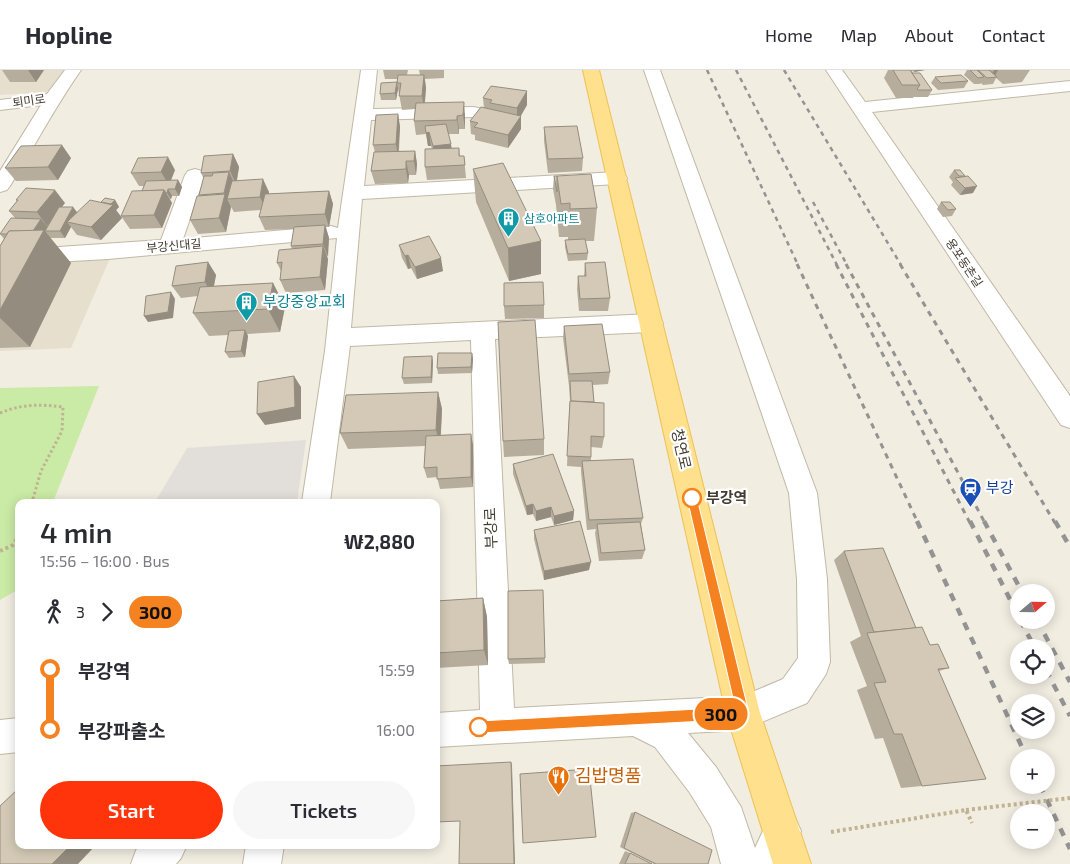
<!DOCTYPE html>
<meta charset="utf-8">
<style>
:root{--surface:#fff;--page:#f7f7f7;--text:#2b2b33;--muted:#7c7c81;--line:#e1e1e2;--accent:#ff340b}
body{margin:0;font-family:"Exo 2","Noto Sans KR",sans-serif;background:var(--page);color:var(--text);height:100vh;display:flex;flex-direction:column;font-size:19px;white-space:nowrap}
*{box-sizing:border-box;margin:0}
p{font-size:16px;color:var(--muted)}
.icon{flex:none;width:28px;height:28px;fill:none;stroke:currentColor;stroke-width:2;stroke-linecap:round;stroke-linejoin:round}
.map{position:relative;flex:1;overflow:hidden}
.drawer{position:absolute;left:15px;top:429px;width:425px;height:350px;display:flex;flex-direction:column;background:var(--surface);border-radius:10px;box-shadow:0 2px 12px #0003}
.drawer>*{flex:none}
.badge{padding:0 10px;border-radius:16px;font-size:18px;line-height:32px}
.needle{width:32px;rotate:70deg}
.fabs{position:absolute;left:1010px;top:514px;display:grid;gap:10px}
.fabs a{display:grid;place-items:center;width:45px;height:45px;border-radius:50%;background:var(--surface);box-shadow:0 2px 12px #0003;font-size:25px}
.map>.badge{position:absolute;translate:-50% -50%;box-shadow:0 0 0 2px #fff}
.legs{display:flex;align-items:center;gap:8px;height:55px;padding:0 25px;font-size:16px}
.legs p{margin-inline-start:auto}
.headline{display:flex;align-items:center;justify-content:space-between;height:85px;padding:0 25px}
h1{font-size:28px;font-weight:600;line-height:38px}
.primary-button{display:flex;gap:10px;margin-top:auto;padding:10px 25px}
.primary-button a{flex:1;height:58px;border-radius:30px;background:var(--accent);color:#fff;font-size:20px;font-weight:600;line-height:58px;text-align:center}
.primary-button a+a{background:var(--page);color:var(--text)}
ul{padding:0 25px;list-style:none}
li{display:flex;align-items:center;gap:18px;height:60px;font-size:19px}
li i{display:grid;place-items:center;width:8px;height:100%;margin:0 6px;background:currentColor}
li i::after{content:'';width:12px;height:12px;margin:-6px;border:4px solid;border-radius:50%;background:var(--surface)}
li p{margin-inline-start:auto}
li:first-child i{background:linear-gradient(#0000 50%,currentColor 0)}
li:last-child i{background:linear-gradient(currentColor 50%,#0000 0)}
header{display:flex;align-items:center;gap:30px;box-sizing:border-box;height:70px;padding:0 25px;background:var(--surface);border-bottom:1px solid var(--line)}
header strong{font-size:24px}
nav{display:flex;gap:28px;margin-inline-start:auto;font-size:18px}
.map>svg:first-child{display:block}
</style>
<header>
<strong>Hopline</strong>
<nav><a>Home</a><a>Map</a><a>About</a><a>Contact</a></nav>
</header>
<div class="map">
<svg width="1070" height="794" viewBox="0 0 1070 794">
<rect width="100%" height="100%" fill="#f2ede1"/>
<g fill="#e7dfce">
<path d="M0 0H64L49 22 0 25Z"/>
<path d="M111 186 71 278 0 281V191Z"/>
</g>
<path fill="#caeba5" d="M99 316 53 432H19V519L0 530V318Z"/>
<path fill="#e2dfda" d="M306 370 297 432H155L187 378Z"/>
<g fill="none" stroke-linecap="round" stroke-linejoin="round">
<defs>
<g id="minor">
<path d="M65 0H81C55 37 34 77 10 116L7 120 0 122V101L41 35 0 40V30L47 24Z"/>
<path d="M361 0H377L373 39 473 37 479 38 482 42 479 46 473 47 371 50 364 116 617 102 624 104 627 108 624 112 617 114 362 129 351 258 651 244 659 247 663 253 659 259 651 262 495 269 514 638 743 626 783 609 798 588 797 509 789 423 644 0H660L817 423 827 509 830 592 826 604 807 633 743 660 688 663 716 697 741 737 755 778 769 748 782 742 795 748 801 761 787 794H721L711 757 690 723 655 677 633 666 436 677V643L480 640 471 270 350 276 330 432H302L325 281 337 168 108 189 0 195V181L161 170 185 105 188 101 195 99 202 101 205 105 183 169 331 156 338 158Z"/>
<path d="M826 0H842L865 32 1070 11V21L872 42 1070 326V358L1061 355Z"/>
<path d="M19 648V682L0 684V650Z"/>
<path d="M142 775H187L181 788 176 794H131L136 780Z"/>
<path d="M246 775H284L281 794H243Z"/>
</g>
<path id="major" d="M583 0H599L760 643 811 794H773L726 643Z"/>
</defs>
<use href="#minor" stroke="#c1b8a6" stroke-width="2"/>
<use href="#major" stroke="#edc155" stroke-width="2"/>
<path stroke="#c1b293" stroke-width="3" stroke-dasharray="2.5 2.5" stroke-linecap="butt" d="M0 343C21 334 41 334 63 337L62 361 41 401 32 432"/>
<g stroke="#c1b293" stroke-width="4" stroke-dasharray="3 3" stroke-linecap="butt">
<path d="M0 481 13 475 19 466"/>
<path d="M831 762 966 740 972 753"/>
</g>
<use href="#minor" fill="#fff" fill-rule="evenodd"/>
<use href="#major" fill="#ffe08d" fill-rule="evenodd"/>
<g stroke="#939393" stroke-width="2.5" stroke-dasharray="4.5 4.5" stroke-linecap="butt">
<path d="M707 0 798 195"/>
<path d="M736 0 837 195"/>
<path d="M784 0 901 195"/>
<path d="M813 132 847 195"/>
</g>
<g stroke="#939393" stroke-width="3" stroke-dasharray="5.5 5.5" stroke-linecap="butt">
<path d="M797 194 918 453"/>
<path d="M836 194 970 453"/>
<path d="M846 194 985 453"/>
<path d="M900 194 1055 453"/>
</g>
<g stroke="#939393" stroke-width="4.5" stroke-dasharray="8 8" stroke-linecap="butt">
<path d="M917 451 1027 688"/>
<path d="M970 451 1019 547"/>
<path d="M984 451 1022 522"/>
<path d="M1055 451 1070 477"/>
<path d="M1020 550 1035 578"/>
<path d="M1037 550 1070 612"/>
<path d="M1046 600 1070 646"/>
<path d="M1040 715 1070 779"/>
</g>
<path stroke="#c1b293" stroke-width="4" stroke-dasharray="3 3" stroke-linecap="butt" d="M966 740 1070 728"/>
</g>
<g fill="#b6ad9d">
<path d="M2 0H44L36 12H10Z"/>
<path d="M383 0H408L407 5H420L419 0H444V8L425 9 426 18 425 33 465 46V59H459V64H448L451 78H459L460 86H464L466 108 427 110 425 97 432 79 431 76H428L426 64 416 65 414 51 415 39 402 40 397 13 398 9H385Z"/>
<path d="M888 0H925L914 2 912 1V2L932 20 928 27H915L914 26 913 28H896L884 8Z"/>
<path d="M967 0H1030L1022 12 1003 14 996 8 993 14 983 15 981 13 980 14H974L964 5Z"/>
<path d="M935 7 968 11 964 18 938 20 931 13Z"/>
<path d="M397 12 398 19 396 30H381L380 24Z"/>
<path d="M483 28 527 35 521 46V59L508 78 475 70V65L471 64 470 51 484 38Z"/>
<path d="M398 44 400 57 399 81H415L417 94 416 105H409L408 113 375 114 371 101 375 82 373 75Z"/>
<path d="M544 57 583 88 582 101 548 103 544 71Z"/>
<path d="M233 84 239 97 237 111 269 122V124L329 121 333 134 329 157H326L329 168 327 187 328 189 325 220 286 223 280 210 281 201 277 193 292 179 291 176 294 159 265 160 259 147 261 140 234 142 230 135 231 137 226 162 198 164 190 150 200 126 199 125 204 109 201 103Z"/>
<path d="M71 88 58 110 16 111 5 98Z"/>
<path d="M473 99 541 171V204L509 211 476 132Z"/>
<path d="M175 100 171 110H178L182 117 179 126H172L171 129H170L172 133 162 158 130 159 121 146 142 121 144 116H139L131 103Z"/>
<path d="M954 100 965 106 964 107 973 123 960 125 951 115 953 112 949 107Z"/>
<path d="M554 106 597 138 594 171H585L588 183 587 190 568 191 565 177V170H568V167H559L556 135 553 119Z"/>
<path d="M16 130 65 133 61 137H73L77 142 101 132 115 130 119 137 116 140 122 148 101 170 77 165 71 157 65 168H50L71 193 30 277 0 278V176L4 169 0 164 15 148 9 141 17 131Z"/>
<path d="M941 132 956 139 952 146 943 147 937 139Z"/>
<path d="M399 175 443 201 417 209 411 198 408 199 402 188Z"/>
<path d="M208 192 216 205 214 216 273 213 285 237 280 262 247 264 248 266 245 287 229 288 225 282 228 265 209 266 193 243 198 226 181 228 172 216Z"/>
<path d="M585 193 610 228 608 241H579L577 219 578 206H584Z"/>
<path d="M544 235V248L505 249 504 236Z"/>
<path d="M564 256 610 302 608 314 593 315 594 332 604 367 602 378 591 377V391L643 448 641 454 645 480 642 489 599 491 595 463 596 459 587 460 581 402V397L567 396 569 342 570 331 569 316 563 268Z"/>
<path d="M472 283 473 289 472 303 438 304 437 298Z"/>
<path d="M432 286 433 292 432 313 404 314 402 308Z"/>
<path d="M438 322 442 339 441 365 471 364 473 375V417L440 419 437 407 427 408 424 398 425 376 348 379 340 363Z"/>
<path d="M544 369V385L504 387 503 371Z"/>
<path d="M513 394 574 441 573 450 554 455 551 447 536 451 533 444 527 445 513 404Z"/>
<path d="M534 460 589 500 544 510 534 469Z"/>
<path d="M844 481 916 558 949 598 939 601 922 716 901 718 883 668 875 669 857 620 867 616 850 572 861 566 834 490Z"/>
<path d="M483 528 487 547 488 595 436 598V531Z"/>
<path d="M545 588V593L509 594 508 589Z"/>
<path d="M635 742 708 794H654L620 777 631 743Z"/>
<path d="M625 781 630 783 652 794H619Z"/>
</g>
<g fill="#948d7f">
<path d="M28 0H44L36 12Z"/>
<path d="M915 0H925L914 2Z"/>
<path d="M994 0H998L995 6 990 7Z"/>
<path d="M424 5 426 18 424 39 422 26Z"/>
<path d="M397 12 398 19 396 30 395 23Z"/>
<path d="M527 21V35L518 50 521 46V59L508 78V65L517 51V38Z"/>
<path d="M464 32 465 46V59L463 45Z"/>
<path d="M398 44 400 57 398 87 396 74Z"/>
<path d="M457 46 459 59V64L457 50Z"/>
<path d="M429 62 431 76H428L426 63Z"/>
<path d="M451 74 453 87 435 90 433 76Z"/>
<path d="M62 75 71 88 58 110 48 97Z"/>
<path d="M415 81 417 94 416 105 414 91Z"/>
<path d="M233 84 239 97 236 114 230 101Z"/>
<path d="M168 87 175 100 169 115 161 102Z"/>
<path d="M406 91 409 105 408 113 406 99Z"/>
<path d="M229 102 235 115 227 129 231 137 226 162 219 148 225 125 224 123Z"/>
<path d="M263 109 269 122 266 140 260 127Z"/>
<path d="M178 110 182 117 179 126 175 119Z"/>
<path d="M977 116 973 123 960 125 965 118Z"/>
<path d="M168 119 172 126 171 129 167 123Z"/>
<path d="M55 120 65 133 47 156 37 142Z"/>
<path d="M164 120 172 133 162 158 154 145Z"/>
<path d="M329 121 333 134 329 157 325 144Z"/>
<path d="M115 130 119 137 116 140 122 148 101 170 91 157Z"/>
<path d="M73 137 78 144 67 152 71 157 65 168 60 161Z"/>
<path d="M41 149 51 161H45L71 193 30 277 0 248V240L31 164Z"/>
<path d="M325 155 329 168 328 187 323 174Z"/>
<path d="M541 171V204L509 211 508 178Z"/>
<path d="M323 176 328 189 325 220 320 207Z"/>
<path d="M408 185 411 198 408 199 405 186Z"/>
<path d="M441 188 443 201 417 209 415 197Z"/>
<path d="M208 192 216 205 212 225 205 212Z"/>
<path d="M273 213 285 237 280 262 268 239Z"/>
<path d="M171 222 175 229 173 248 148 252 144 246Z"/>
<path d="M245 260 248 266 245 287 241 281Z"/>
<path d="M472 283 473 289 472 303 471 297Z"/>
<path d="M432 286 433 292 432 313 431 307Z"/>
<path d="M294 306 301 317V349L265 355 257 344Z"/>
<path d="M438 322 442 339 440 376 436 360Z"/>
<path d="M471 364 473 375V417L471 407Z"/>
<path d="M533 434V444L527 445 526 436Z"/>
<path d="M551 437V447L536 451V441Z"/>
<path d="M574 441 573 450 554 455V446Z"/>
<path d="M591 492 589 500 544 510V501Z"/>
<path d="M483 528 487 547 488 595 484 580Z"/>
<path d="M511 692 512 695 515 794H514Z"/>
<path d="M71 775H96L78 794H52Z"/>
</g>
<g fill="#d4c9b6" stroke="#948d7f">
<path d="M893 0H910L920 15H902Z"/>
<path d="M970 0H977L984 7 978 8Z"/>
<path d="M978 0H989L997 7 987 8Z"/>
<path d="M912 3H920L932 20H918L917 19 920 15Z"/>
<path d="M398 5H424L422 26H399L401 13H397Z"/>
<path d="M961 5 968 11 941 13 935 7Z"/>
<path d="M397 12 395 23 380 24 381 13Z"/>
<path d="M491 16 527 21 517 38 490 33 492 30 483 28Z"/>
<path d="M464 32 463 45 457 46V50L414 51 416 33Z"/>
<path d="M481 37 521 46 508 65 474 57 478 53 470 51Z"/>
<path d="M398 44 396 74 373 75 376 45Z"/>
<path d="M446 54 451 74 433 76 429 62 426 63 425 56Z"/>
<path d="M577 56 583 88 548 89 544 57Z"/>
<path d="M62 75 48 97 5 98 21 76Z"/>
<path d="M459 78V86H464L465 95 425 97V79Z"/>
<path d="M415 81 414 91H406V99L371 101 374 82Z"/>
<path d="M233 84 230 101 201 103 204 86Z"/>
<path d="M168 87 161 102 131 103 138 88Z"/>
<path d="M503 93 541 171 508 178 473 99Z"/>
<path d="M954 100H960L965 106H959Z"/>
<path d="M229 102 224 123 199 125 204 106H212L213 103Z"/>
<path d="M591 104 597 138 570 139V133L561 134 557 106Z"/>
<path d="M554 106H557V122Z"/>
<path d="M968 106 977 116 965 118 955 108Z"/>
<path d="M263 109 260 127 227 129 232 111Z"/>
<path d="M178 110 175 119H168L167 123H166L164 120 142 121 146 111Z"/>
<path d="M26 118 55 120 37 142 9 141 18 130H16Z"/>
<path d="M164 120 154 145 121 146 132 121Z"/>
<path d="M329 121 325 144 259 147 265 124Z"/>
<path d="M225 124 219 148 190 150 197 126Z"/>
<path d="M105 128 115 130 111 134 101 132Z"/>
<path d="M90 130 113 135 91 157 67 152Z"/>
<path d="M941 132H950L956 139 948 140Z"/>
<path d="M59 137H73L60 161H45Z"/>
<path d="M11 148 41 149 33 161H9L7 164H0Z"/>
<path d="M325 155 323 174 291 176 294 157Z"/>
<path d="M44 160 0 240V176L9 161Z"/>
<path d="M429 166 441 188 415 197 408 185 405 186 399 175Z"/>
<path d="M585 169 588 183 568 184 565 170Z"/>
<path d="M323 176 320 207 280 210 282 192 277 193 279 180Z"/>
<path d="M208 192 205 212 172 216 176 196Z"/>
<path d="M605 192 610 228 580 229 578 206H586L585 193Z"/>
<path d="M543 212 544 235 504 236V213Z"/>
<path d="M273 213 268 239 193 243 200 217Z"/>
<path d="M171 222 168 242 144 246 146 226Z"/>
<path d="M535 250 544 369 503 371 498 252Z"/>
<path d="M602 254 610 302 569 304 564 256Z"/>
<path d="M245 260 241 281 225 282 229 261Z"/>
<path d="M438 283H472L471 297 437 298Z"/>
<path d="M432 286 431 307 402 308 404 287Z"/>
<path d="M294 306 295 337 257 344 258 312Z"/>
<path d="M570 311H592L594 332 571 331Z"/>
<path d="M438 322 436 360 340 363 346 325Z"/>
<path d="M570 331 604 333V367L591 366V387L567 386Z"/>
<path d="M471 364V407L437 409V397L424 398 426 366Z"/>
<path d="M553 384 574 441 554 446 551 437 536 441 533 434 526 436 513 394Z"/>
<path d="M633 389 643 448 589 450 582 391Z"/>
<path d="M580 451 591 492 544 501 534 460Z"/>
<path d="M640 452 645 480 601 483 597 454Z"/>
<path d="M883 478 916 558 874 562 844 481Z"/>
<path d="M543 520 545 588 508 589V521Z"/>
<path d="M483 528 484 580 436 583V531Z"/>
<path d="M922 557 930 575 938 574 949 598 938 599 986 709 922 716 902 664H894L874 613 886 612 867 563Z"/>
<path d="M511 692 514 794H459L460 751 436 752V696Z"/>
<path d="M589 699 596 767 523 773 520 704Z"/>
<path d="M19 718V775H71L52 794H0V736Z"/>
<path d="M635 742 712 780 708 794H656L624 778Z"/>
<path d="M630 783 652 794H625Z"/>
</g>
<path fill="#f58220" stroke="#fff" d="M692 423 697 428 749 643 747 647 743 649 479 663 475 661 473 657 475 653 479 651 735 637 687 428Z"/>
<defs>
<symbol id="building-pin" viewBox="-11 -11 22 30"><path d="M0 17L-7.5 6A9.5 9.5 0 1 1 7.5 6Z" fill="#0f9aa8" stroke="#fff"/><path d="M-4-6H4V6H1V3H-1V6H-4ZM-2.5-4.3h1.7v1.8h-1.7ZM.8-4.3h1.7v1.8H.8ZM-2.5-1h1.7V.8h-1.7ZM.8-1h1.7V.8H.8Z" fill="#fff"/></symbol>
<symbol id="station-pin" viewBox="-11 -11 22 30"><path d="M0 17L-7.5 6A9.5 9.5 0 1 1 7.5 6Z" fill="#1a4fb4" stroke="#fff"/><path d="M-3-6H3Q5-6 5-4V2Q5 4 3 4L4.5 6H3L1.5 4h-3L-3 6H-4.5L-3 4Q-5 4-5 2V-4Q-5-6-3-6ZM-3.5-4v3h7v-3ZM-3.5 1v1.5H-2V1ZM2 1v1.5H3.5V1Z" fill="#fff"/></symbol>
<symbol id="restaurant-pin" viewBox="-11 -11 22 30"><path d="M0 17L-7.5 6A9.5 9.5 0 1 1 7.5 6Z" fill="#e8710a" stroke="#fff"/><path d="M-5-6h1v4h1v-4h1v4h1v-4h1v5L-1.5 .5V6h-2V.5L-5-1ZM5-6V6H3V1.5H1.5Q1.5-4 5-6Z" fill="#fff"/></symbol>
</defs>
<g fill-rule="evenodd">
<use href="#building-pin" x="496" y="136" width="25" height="34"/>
<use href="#building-pin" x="234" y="220" width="25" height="34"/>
<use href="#station-pin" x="958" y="406" width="25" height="34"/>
<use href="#restaurant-pin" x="546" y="694" width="25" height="34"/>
</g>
<g fill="#fff" stroke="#f58220" stroke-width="2.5">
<circle cx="692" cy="428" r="9"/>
<circle cx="479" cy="657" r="9"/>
</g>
<g text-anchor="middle" stroke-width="4.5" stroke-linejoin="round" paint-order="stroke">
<g font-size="12" fill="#443d32" stroke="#fff">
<text transform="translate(29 31) rotate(-8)" y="4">퇴미로</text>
<text transform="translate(174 176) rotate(-5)" y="4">부강신대길</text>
<text transform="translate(964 193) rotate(56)" y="4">용포동촌길</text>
</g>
<g font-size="12" fill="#0d838f" stroke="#fff" text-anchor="start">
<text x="524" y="153">삼호아파트</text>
</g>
<g font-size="15" fill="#0d838f" stroke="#fff" text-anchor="start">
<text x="263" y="237">부강중앙교회</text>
</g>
<g font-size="15" fill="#443d32" stroke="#fff">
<text transform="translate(681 379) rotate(77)" y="5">청연로</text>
<text transform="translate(491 458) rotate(-92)" y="5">부강로</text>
</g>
<g font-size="15" fill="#164399" stroke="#fff" text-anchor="start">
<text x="986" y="423">부강</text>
</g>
<g font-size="15" font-weight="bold" fill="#443d32" stroke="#fff" text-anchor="start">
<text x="706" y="433">부강역</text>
</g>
<g font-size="18" fill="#c56008" stroke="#fff" text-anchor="start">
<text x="575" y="712">김밥명품</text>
</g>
</g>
</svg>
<div class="fabs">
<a><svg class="needle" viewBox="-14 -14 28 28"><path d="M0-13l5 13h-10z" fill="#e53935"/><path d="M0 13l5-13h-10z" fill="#7c7c81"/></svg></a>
<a><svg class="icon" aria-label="locate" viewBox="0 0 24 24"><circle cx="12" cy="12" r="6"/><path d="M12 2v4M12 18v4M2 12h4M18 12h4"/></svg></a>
<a><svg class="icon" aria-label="layers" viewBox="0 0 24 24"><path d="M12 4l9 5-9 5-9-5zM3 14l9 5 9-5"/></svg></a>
<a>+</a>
<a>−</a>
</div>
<b class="badge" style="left:721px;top:644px;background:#f58220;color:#111">300</b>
<section class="drawer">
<div class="headline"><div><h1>4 min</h1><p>15:56 – 16:00 · Bus</p></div><b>₩2,880</b></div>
<div class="legs"><svg class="icon" aria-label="walk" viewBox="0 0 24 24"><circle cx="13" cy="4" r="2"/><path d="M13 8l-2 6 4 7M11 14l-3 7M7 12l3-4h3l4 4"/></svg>3<svg class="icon" aria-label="forward" viewBox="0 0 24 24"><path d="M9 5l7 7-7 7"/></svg><b class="badge" style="background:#f58220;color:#111">300</b></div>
<ul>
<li><i style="color:#f58220"></i><b>부강역</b><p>15:59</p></li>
<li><i style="color:#f58220"></i><b>부강파출소</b><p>16:00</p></li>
</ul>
<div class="primary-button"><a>Start</a><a>Tickets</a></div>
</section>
</div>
